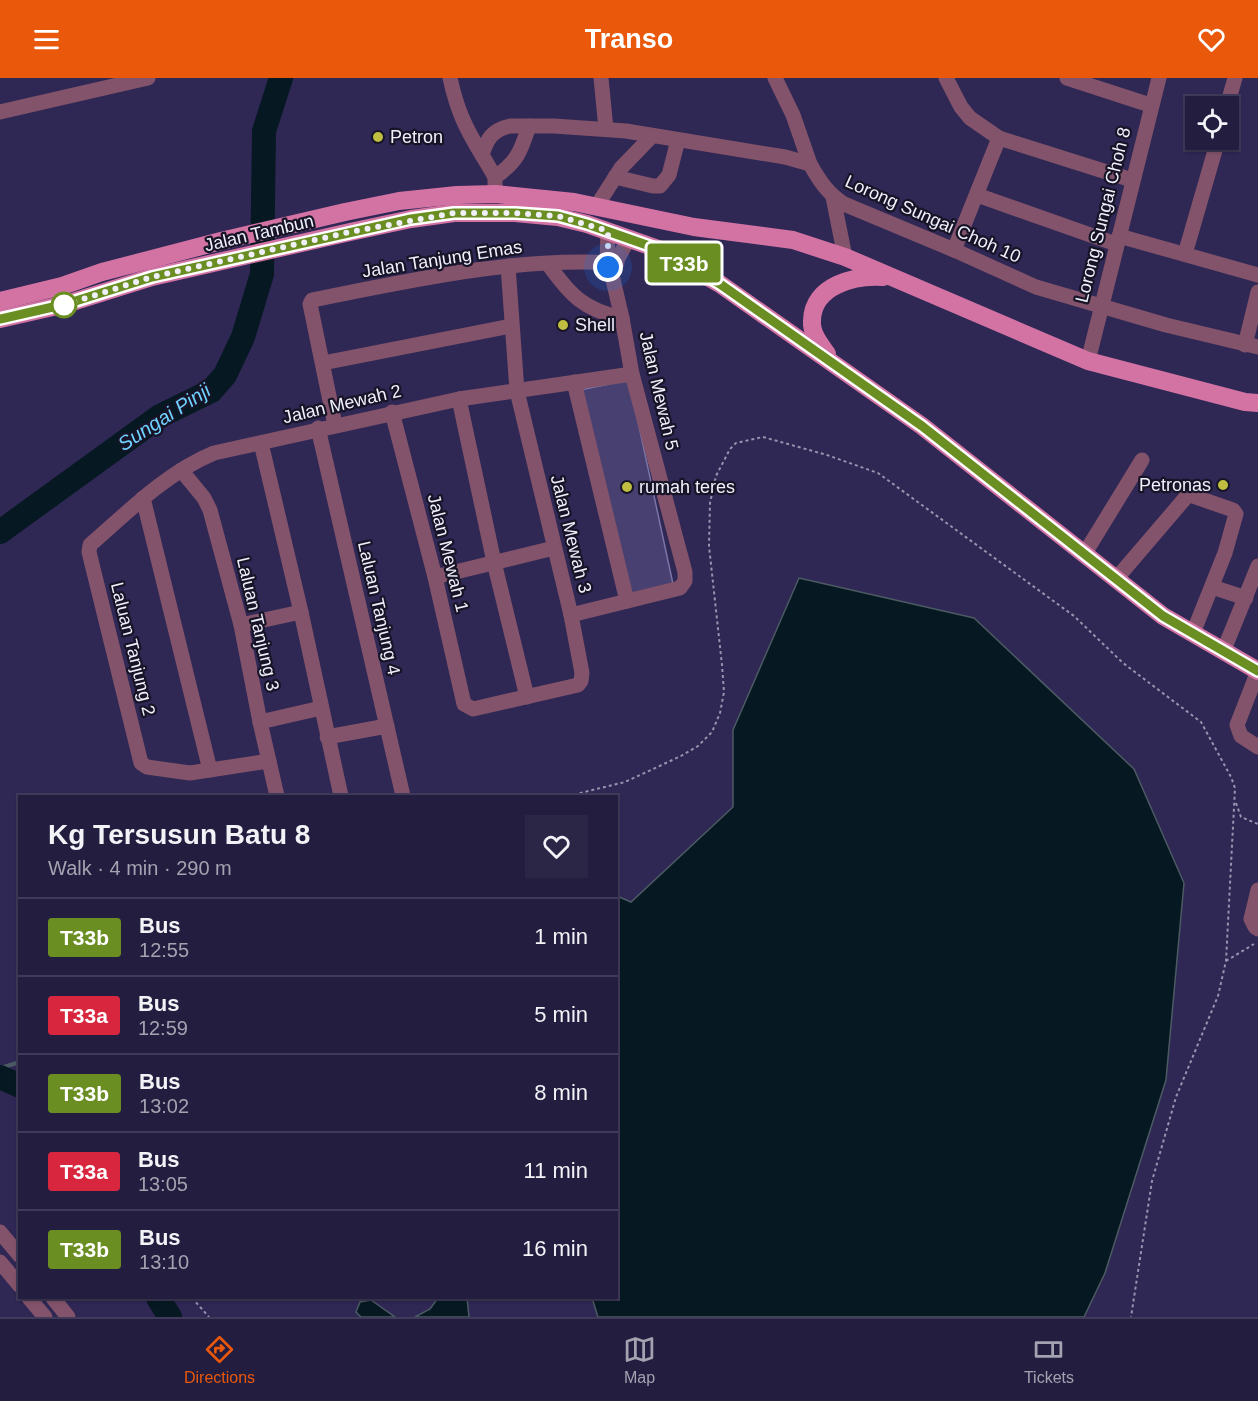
<!DOCTYPE html>
<meta charset="utf-8">
<style>
:root{--surface:#231d3f;--page:#2b2646;--text:#f1f3f6;--muted:#a3a2b0;--line:#403b59;--accent:#ea580c}
body{margin:0;font-family:Arial,sans-serif;background:var(--page);color:var(--text);height:100vh;display:flex;flex-direction:column;font-size:22px;white-space:nowrap}
*{box-sizing:border-box;margin:0}
p{font-size:20px;color:var(--muted)}
.icon{flex:none;width:33px;height:33px;fill:none;stroke:currentColor;stroke-width:2;stroke-linecap:round;stroke-linejoin:round}
.map{position:relative;flex:1;overflow:hidden}
.sheet{position:absolute;left:18px;top:717px;width:600px;height:504px;display:flex;flex-direction:column;background:var(--surface);border-radius:0px;box-shadow:0 2px 4px #0004,0 0 0 2px var(--line)}
.sheet>*{flex:none}
.badge{padding:0 12px;border-radius:4px;font-size:21px;line-height:39px}
.buttons{position:absolute;left:1185px;top:18px;display:grid;gap:12px}
.buttons a{display:grid;place-items:center;width:54px;height:54px;border-radius:0px;background:var(--surface);box-shadow:0 2px 4px #0004,0 0 0 2px var(--line);font-size:30px}
.you{position:absolute;width:30px;height:30px;margin:-15px;border:4px solid #fff;border-radius:50%;background:#1a73e8;box-shadow:0 0 0 9px #1a73e833}
.map>.badge{position:absolute;translate:-50% -50%;box-shadow:0 0 0 3px #fff}
.round{display:grid;place-items:center;flex:none;width:63px;height:63px;border-radius:0px;background:var(--page)}
.summary{display:flex;align-items:center;justify-content:space-between;height:102px;padding:0 30px}
h1{font-size:28px;font-weight:800;line-height:45px}
ul{padding:0;list-style:none}
li{display:flex;align-items:center;gap:18px;height:78px;padding:0 30px;border-top:2px solid var(--line)}
li div{flex:1}
li b{display:block;font-size:22px}
li em{font-style:normal}
li .badge{min-width:66px;font-weight:700;text-align:center}
header{display:flex;justify-content:space-between;align-items:center;height:78px;padding:0 30px;background:var(--accent);color:#fff;font-size:27px;font-weight:800}
.tabs{display:flex;justify-content:space-around;align-items:center;height:84px;border-top:2px solid var(--line);background:var(--surface);font-size:16px;color:var(--muted)}
.tabs a{display:grid;justify-items:center;gap:3px}
.tabs .current{color:var(--accent)}
.map>svg:first-child{display:block}
</style>
<header><svg class="icon" aria-label="menu" viewBox="0 0 24 24"><path d="M4 6h16M4 12h16M4 18h16"/></svg>Transo<svg class="icon" aria-label="heart" viewBox="0 0 24 24"><path d="M12 20l-8-8c-3-5 5-10 8-4 3-6 11-1 8 4z"/></svg></header>
<div class="map">
<svg width="1258" height="1239" viewBox="0 0 1258 1239">
<rect width="100%" height="100%" fill="#2f2754"/>
<g fill="#061922" stroke="#4c5a63" stroke-width="1.5">
<path d="M799 500 974 540 1134 691 1184 805 1166 1002 1105 1195 1084 1239H598L592 1220H616L617 818 631 824 733 729V652Z"/>
<path d="M438 1220H467L469 1239H415L430 1231Z"/>
<path d="M371 1222 395 1239H361L356 1234 360 1224Z"/>
</g>
<g fill="none" stroke-linecap="round" stroke-linejoin="round">
<path stroke="#4c5a63" stroke-width="4" d="M0 990 20 984"/>
<g stroke="#061922" stroke-width="24">
<path d="M0 454 160 338 211 313 225 297 243 259 262 196 264 53 281 0"/>
<path d="M0 999 20 1008"/>
<path d="M158 1220 170 1239"/>
</g>
</g>
<path fill="#474070" stroke="#7b75a9" stroke-width="1.5" d="M629 302 673 506 628 517 580 312Z"/>
<g fill="none" stroke-linecap="round" stroke-linejoin="round">
<g stroke="#9894af" stroke-width="2" stroke-dasharray="3 3" stroke-linecap="butt">
<path d="M568 718 625 704 681 678 698 668 712 654 720 635 724 614 722 587 709 468 710 425 716 398 730 371 736 365 763 359 827 377 878 395 1074 538 1123 585 1201 644 1231 699 1235 710 1226 883 1218 918 1176 1019 1152 1103 1131 1239"/>
<path d="M1236 725 1241 739 1258 746"/>
<path d="M1226 883 1254 866"/>
<path d="M192 1220 209 1239"/>
</g>
<g stroke="#82536a" stroke-width="15">
<path d="M450 0C457 32 465 49 482 77"/>
<path d="M601 0 606 51"/>
<path d="M775 0 793 37 810 86"/>
<path d="M946 0 961 29 970 40 999 60 1132 102"/>
<path d="M1067 0 1150 27"/>
<path d="M1227 28 1235 0"/>
<path d="M0 34 148 0"/>
<path d="M495 99 482 77C487 61 492 52 510 48H554L626 53 785 79 810 86C819 102 827 115 844 126L954 172 1036 209 1166 247 1258 269"/>
<path d="M615 99 653 108H660L669 97 678 62"/>
<path d="M495 108V99C517 84 521 73 529 48"/>
<path d="M977 117 1116 166"/>
<path d="M833 119 845 179"/>
<path d="M596 129 621 90 652 58"/>
<path d="M1119 158 1258 197"/>
<path d="M954 172 999 60"/>
<path d="M1185 176 1218 62"/>
<path d="M548 186C570 217 584 232 622 240"/>
<path d="M611 193 629 160"/>
<path d="M1245 267 1258 214"/>
<path d="M1088 283 1159 0"/>
<path d="M323 285 511 248"/>
<path d="M574 304 627 523"/>
<path d="M459 321 494 484 527 619"/>
<path d="M392 334 435 499 464 626 473 631 578 607 581 603 582 595 571 537 517 313 508 188"/>
<path d="M335 347 310 226 312 222C412 202 514 179 617 185"/>
<path d="M318 350 403 718"/>
<path d="M261 365 301 534 341 718"/>
<path d="M181 392 204 420 210 432 241 547 260 644 277 718"/>
<path d="M143 420 210 692"/>
<path d="M1085 475 1142 382"/>
<path d="M435 499 554 470"/>
<path d="M1116 501 1187 418 1190 417 1233 432 1236 436 1225 475 1193 555"/>
<path d="M1212 509 1246 520"/>
<path d="M571 537 680 510 685 503V494L632 296 622 240 611 193 607 184 608 153"/>
<path d="M241 547 301 534"/>
<path d="M1223 574 1258 488"/>
<path d="M1258 593 1237 647 1241 658 1258 669"/>
<path d="M260 644 321 630"/>
<path d="M327 659 387 648"/>
<path d="M269 683 190 695 147 689 141 685 89 474 90 467C129 433 166 395 214 375L459 321 632 296"/>
<path d="M1258 812 1251 841 1255 849 1258 851"/>
<path d="M0 1154 20 1178"/>
<path d="M0 1184 20 1208"/>
<path d="M29 1220 45 1239"/>
<path d="M53 1220 68 1239"/>
</g>
<g stroke="#d273a4" stroke-width="18">
<path d="M0 223 62 208 102 194 221 163 345 134 399 123 457 117 496 116 574 124 694 149 793 162 845 179 1088 283 1245 324 1258 325"/>
<path d="M0 241 66 226 152 199 350 154 411 141 454 135H515L558 139 587 146 661 172 720 206 922 348 1163 538 1258 593"/>
<path d="M827 276C820 266 811 255 812 243 812 207 856 197 883 199"/>
</g>
</g>
<g fill="none" stroke-linecap="round" stroke-linejoin="round">
<defs>
<path id="line" d="M0 241 66 226 152 199 411 141 454 135H515L558 138 587 146 661 172 720 206 922 348 1163 538 1258 593"/>
</defs>
<use href="#line" stroke="#fff" stroke-width="14"/>
<use href="#line" stroke="#6b8e23" stroke-width="9"/>
<path stroke="#f0f0fb" stroke-width="6" stroke-dasharray="0 10.8" d="M64 227 152 199 350 154 454 135H515L558 138 608 153V189"/>
</g>
<g fill="#bfbe41" stroke="#171428" stroke-width="2">
<circle cx="378" cy="59" r="6"/>
<circle cx="563" cy="247" r="6"/>
<circle cx="1223" cy="407" r="6"/>
<circle cx="627" cy="409" r="6"/>
</g>
<circle fill="#fff" stroke="#6b8e23" stroke-width="3" cx="64" cy="227" r="12"/>
<g text-anchor="middle" stroke-width="4.5" stroke-linejoin="round" paint-order="stroke">
<g font-size="18" fill="#f0f0fb" stroke="#171428" text-anchor="start">
<text x="390" y="65">Petron</text>
<text x="575" y="253">Shell</text>
<text x="1211" y="413" text-anchor="end">Petronas</text>
<text x="639" y="415">rumah teres</text>
</g>
<g font-size="18" fill="#f0f0fb" stroke="#171428">
<text transform="translate(1103 137) rotate(-76)" y="6">Lorong Sungai Choh 8</text>
<text transform="translate(933 141) rotate(24)" y="6">Lorong Sungai Choh 10</text>
<text transform="translate(259 155) rotate(-13)" y="6">Jalan Tambun</text>
<text transform="translate(442 181) rotate(-9)" y="6">Jalan Tanjung Emas</text>
<text transform="translate(659 313) rotate(77)" y="6">Jalan Mewah 5</text>
<text transform="translate(342 326) rotate(-13)" y="6">Jalan Mewah 2</text>
<text transform="translate(571 456) rotate(76)" y="6">Jalan Mewah 3</text>
<text transform="translate(448 475) rotate(76)" y="6">Jalan Mewah 1</text>
<text transform="translate(379 530) rotate(77)" y="6">Laluan Tanjung 4</text>
<text transform="translate(258 546) rotate(77)" y="6">Laluan Tanjung 3</text>
<text transform="translate(133 571) rotate(76)" y="6">Laluan Tanjung 2</text>
</g>
<g font-size="20" font-style="italic" fill="#70d3ff" stroke="#171428">
<text transform="translate(164 339) rotate(-33)" y="7">Sungai Pinji</text>
</g>
</g>
</svg>
<div class="buttons">
<a><svg class="icon" aria-label="locate" viewBox="0 0 24 24"><circle cx="12" cy="12" r="6"/><path d="M12 2v4M12 18v4M2 12h4M18 12h4"/></svg></a>
</div>
<div class="you" style="left:608px;top:189px"></div>
<b class="badge" style="left:684px;top:185px;background:#6b8e23;color:#fff">T33b</b>
<section class="sheet">
<div class="summary"><div><h1>Kg Tersusun Batu 8</h1><p>Walk · 4 min · 290 m</p></div><a class="round"><svg class="icon" aria-label="heart" viewBox="0 0 24 24"><path d="M12 20l-8-8c-3-5 5-10 8-4 3-6 11-1 8 4z"/></svg></a></div>
<ul>
<li><span class="badge" style="background:#6b8e23;color:#fff">T33b</span><div><b>Bus</b><p>12:55</p></div><em>1 min</em></li>
<li><span class="badge" style="background:#d7263d;color:#fff">T33a</span><div><b>Bus</b><p>12:59</p></div><em>5 min</em></li>
<li><span class="badge" style="background:#6b8e23;color:#fff">T33b</span><div><b>Bus</b><p>13:02</p></div><em>8 min</em></li>
<li><span class="badge" style="background:#d7263d;color:#fff">T33a</span><div><b>Bus</b><p>13:05</p></div><em>11 min</em></li>
<li><span class="badge" style="background:#6b8e23;color:#fff">T33b</span><div><b>Bus</b><p>13:10</p></div><em>16 min</em></li>
</ul>
</section>
</div>
<nav class="tabs">
<a class="current"><svg class="icon" aria-label="directions" viewBox="0 0 24 24"><path d="M12 3l9 9-9 9-9-9zM9 14v-3h6M13 9l2 2-2 2"/></svg>Directions</a>
<a><svg class="icon" aria-label="map" viewBox="0 0 24 24"><path d="M3 6l6-2 6 2 6-2v14l-6 2-6-2-6 2zM9 4v14M15 6v14"/></svg>Map</a>
<a><svg class="icon" aria-label="tickets" viewBox="0 0 24 24"><path d="M3 7h18v10H3zM15 7v10"/></svg>Tickets</a>
</nav>
